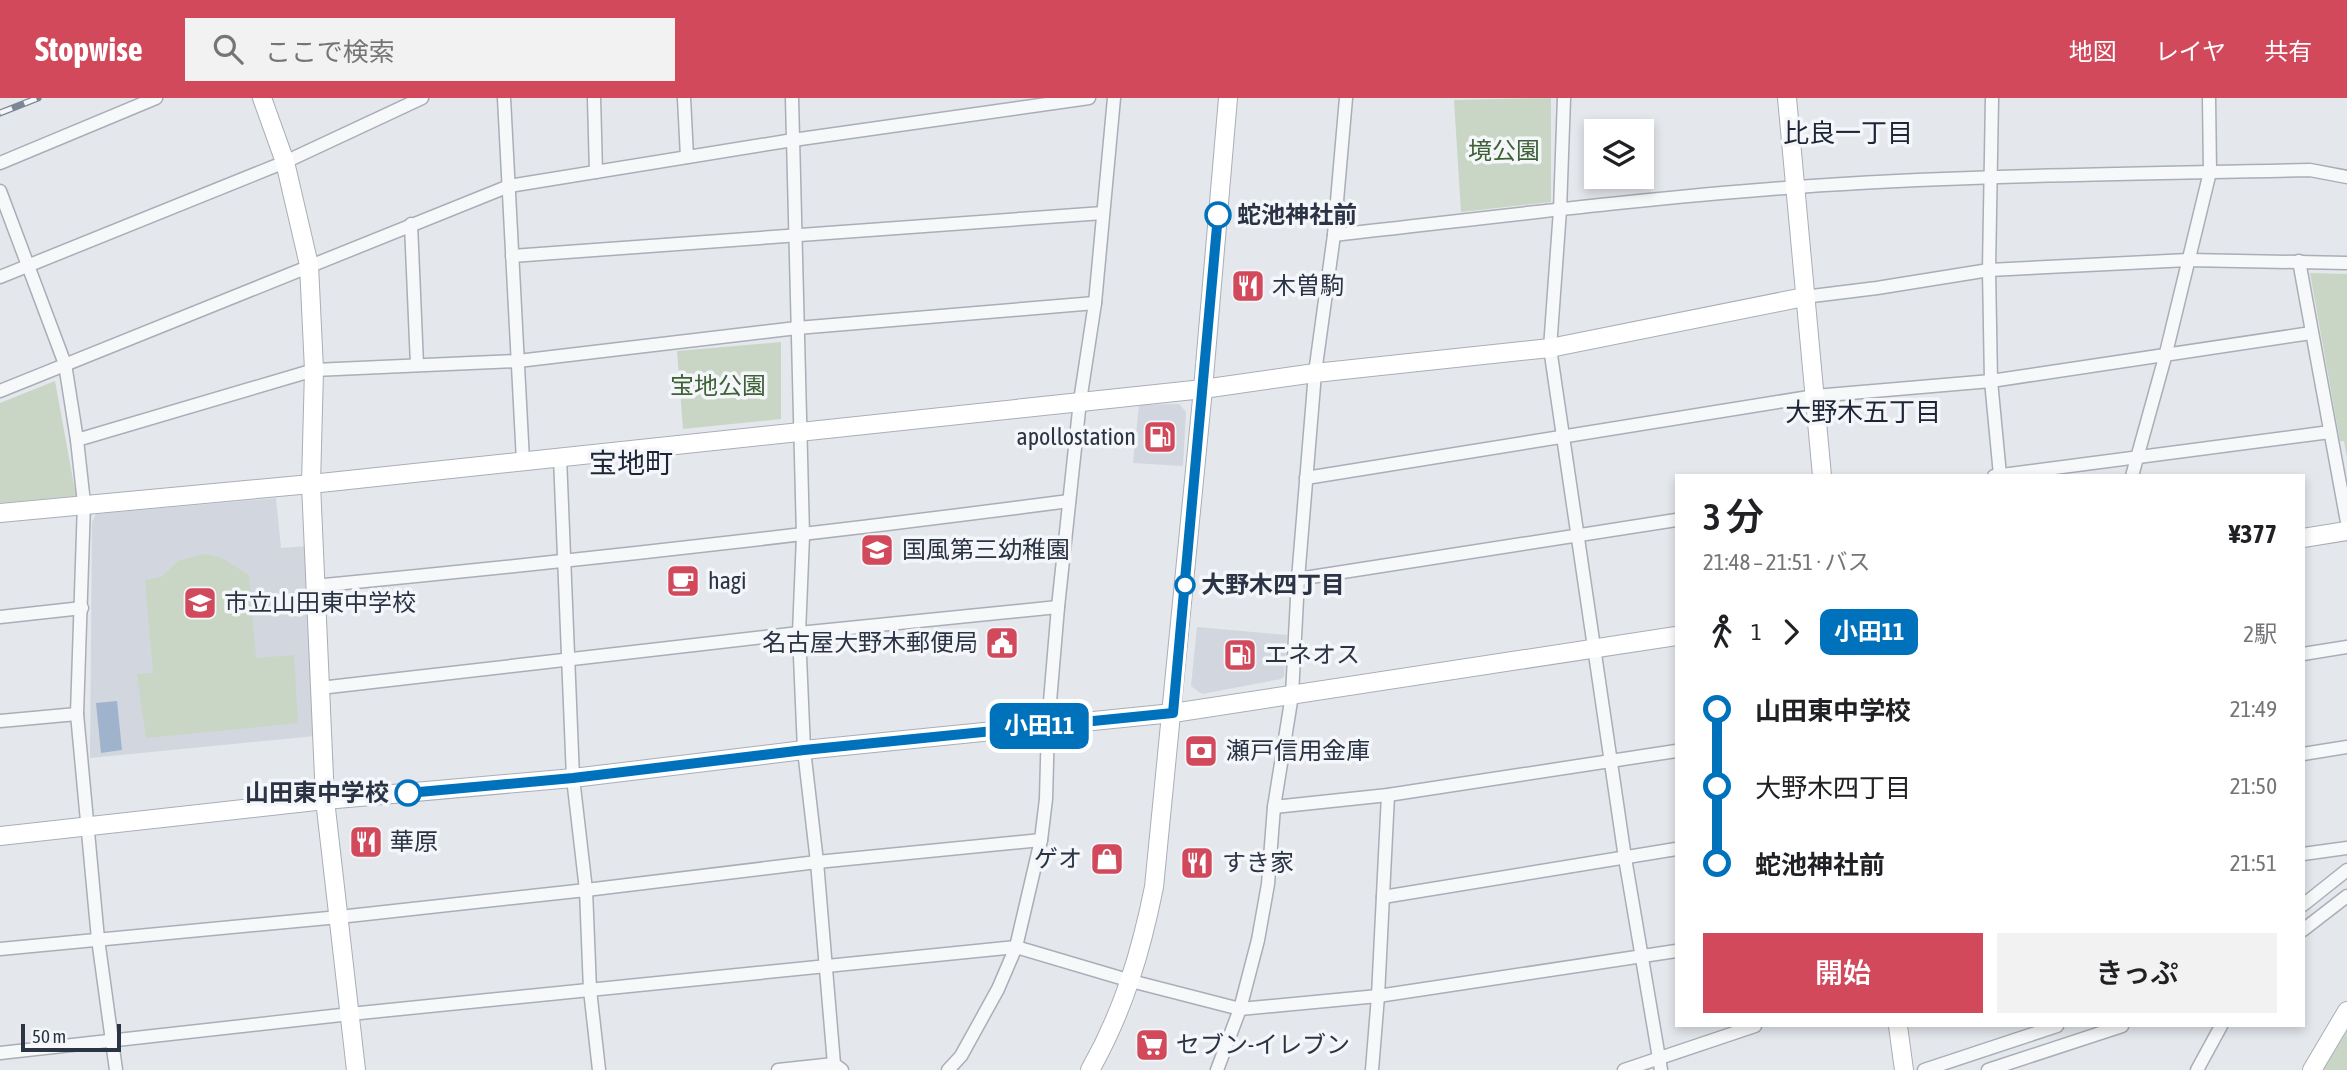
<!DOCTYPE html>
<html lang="ja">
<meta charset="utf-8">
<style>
:root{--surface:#fff;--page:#f2f2f2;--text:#202124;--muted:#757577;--accent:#d1495b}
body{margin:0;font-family:"Asap Condensed","Noto Sans JP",sans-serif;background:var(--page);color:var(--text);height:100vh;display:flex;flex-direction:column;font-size:26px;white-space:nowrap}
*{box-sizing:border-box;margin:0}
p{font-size:23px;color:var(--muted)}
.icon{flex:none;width:38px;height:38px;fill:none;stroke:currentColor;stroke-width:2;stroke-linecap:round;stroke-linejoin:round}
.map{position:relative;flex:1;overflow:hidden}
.details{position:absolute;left:1675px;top:376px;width:630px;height:553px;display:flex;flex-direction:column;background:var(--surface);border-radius:0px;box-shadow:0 4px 10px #0003}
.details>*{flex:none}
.badge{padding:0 14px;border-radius:10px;font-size:24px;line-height:46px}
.fabs{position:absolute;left:1584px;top:21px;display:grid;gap:14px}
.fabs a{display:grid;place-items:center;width:70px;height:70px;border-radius:0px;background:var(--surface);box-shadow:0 4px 10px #0003;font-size:35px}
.scale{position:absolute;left:21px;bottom:18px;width:100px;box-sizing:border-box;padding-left:7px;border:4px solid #2b3445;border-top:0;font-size:19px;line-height:24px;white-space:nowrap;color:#2b3445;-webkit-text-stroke:5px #f4f6f9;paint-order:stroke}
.map>.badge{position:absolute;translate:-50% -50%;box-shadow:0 0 0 4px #fff}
.legs{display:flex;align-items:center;gap:10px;height:77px;padding:0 28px;font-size:23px}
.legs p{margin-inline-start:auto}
.overview{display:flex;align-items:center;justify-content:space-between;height:119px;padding:0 28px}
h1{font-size:38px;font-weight:600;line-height:52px}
.action{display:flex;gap:14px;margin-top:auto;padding:14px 28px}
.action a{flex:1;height:80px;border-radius:0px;background:var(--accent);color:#fff;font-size:28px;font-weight:600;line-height:80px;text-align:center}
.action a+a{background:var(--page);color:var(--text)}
ul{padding:0 28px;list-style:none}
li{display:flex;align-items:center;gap:24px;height:77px;font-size:26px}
li i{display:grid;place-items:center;width:10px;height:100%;margin:0 9px;background:currentColor}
li i::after{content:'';width:18px;height:18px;margin:-9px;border:5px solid;border-radius:50%;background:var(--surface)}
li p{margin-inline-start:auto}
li:first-child i{background:linear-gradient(#0000 50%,currentColor 0)}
li:last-child i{background:linear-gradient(currentColor 50%,#0000 0)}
header{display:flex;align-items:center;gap:42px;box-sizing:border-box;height:98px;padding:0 35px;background:var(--accent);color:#fff}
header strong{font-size:33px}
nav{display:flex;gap:38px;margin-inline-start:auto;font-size:24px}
.search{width:490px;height:63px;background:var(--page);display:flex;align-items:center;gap:18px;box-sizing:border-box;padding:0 24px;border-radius:0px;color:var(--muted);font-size:26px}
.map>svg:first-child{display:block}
</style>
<header>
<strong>Stopwise</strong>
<div class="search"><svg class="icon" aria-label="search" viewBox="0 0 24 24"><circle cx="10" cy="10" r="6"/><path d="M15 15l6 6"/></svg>ここで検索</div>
<nav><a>地図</a><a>レイヤ</a><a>共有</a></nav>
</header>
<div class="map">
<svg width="2347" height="972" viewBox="0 0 2347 972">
<rect width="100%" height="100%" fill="#e4e7ec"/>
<g fill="#d2d6de">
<path d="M1179 306 1186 314 1183 368 1133 365 1139 307Z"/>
<path d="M276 400 281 450 308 448 315 638 90 660 92 424 96 416Z"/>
<path d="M1197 529 1287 537 1284 578 1281 581 1202 596 1191 588Z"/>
</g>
<g fill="#c9d6c5">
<path d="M1551 0V104L1461 114 1454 2Z"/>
<path d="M2310 175 2347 176V360L2344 343H2340Z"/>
<path d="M781 244V321L683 331 677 253Z"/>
<path d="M55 283 76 398 0 405V305Z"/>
<path d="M205 456 222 460 249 477 256 560 294 557 298 625 146 640 137 576 153 575 145 482 161 479 180 462Z"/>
<path d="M2347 932V972H2322Z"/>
</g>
<path fill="#9fb4cc" d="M117 603 122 652 101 655 96 605Z"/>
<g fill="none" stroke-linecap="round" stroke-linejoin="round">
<defs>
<g id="street">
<path d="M504 0 523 363"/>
<path d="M594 0 596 74"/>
<path d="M684 0 687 59"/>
<path d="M792 0 803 438 799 535 804 652 817 764 834 966 842 972"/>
<path d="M1564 0 1560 112 1550 250 1625 760 1661 972"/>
<path d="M1992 0 1989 172 1991 283 2000 377"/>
<path d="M0 65 156 0"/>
<path d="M0 93 65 266 77 342 84 405 77 616 98 841 116 972"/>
<path d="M411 126 417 267"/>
<path d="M1334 137C1488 120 1643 100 1797 89 1968 77 2139 76 2310 72L2347 79"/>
<path d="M512 158 1103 115"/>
<path d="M2299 163 2347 424"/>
<path d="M0 179 285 64 422 0"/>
<path d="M1804 199 1877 190 1989 172 2188 162 2347 165"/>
<path d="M0 293 509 88 793 42 1089 0"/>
<path d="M77 342 314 272 518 263 797 230 1095 205"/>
<path d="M560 359 573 680 586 792 590 892 599 972"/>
<path d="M1994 378 2330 334"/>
<path d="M2132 378 2165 259 2210 74 2209 0"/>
<path d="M1306 380 1815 298 1991 283 2311 235"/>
<path d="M1298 481 1676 422"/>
<path d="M314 488C566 464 817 436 1069 403"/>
<path d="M0 519 82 510"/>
<path d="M2303 556 2347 549"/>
<path d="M320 590 799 535 1058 509"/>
<path d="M0 623 77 616"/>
<path d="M2303 656 2347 649"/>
<path d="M1274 709 1388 697 1676 653"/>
<path d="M2303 756 2347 750"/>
<path d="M1383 799 1676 751"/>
<path d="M2303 807 2347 772"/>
<path d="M2303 832 2347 798"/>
<path d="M0 851 339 819 586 792 817 764 1041 742"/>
<path d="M0 955 350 916 1016 849 1131 883 1240 911 1378 898 1676 853"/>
<path d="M778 972 834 966"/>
<path d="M948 972 961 958 998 891 1016 849 1041 742 1046 701 1048 627 1058 509 1080 303 1095 205 1114 0"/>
<path d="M1217 972 1240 911 1258 842 1268 786 1274 709 1292 597 1298 481 1315 275 1334 137 1346 0"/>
<path d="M1372 972 1378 898 1388 697"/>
<path d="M1624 972 1755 928"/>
<path d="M1924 972 2057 928"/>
<path d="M1988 972 2122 928"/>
<path d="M2197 972 2221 928"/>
</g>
<g id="secondary">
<path d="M262 0 285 64 309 167 314 272 311 386 325 702 356 972"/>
<path d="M1787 0 1822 378"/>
<path d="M0 415 311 386 1203 291 1315 275 1550 250 1804 199"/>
<path d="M2303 440 2347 433"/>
<path d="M0 738 325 702 573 680 804 652 1173 615 1676 538"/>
<path d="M1898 928 1904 972"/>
<path d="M1090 972C1123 914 1141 854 1154 789L1203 291 1228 0"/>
<path d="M2312 972 2347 913"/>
</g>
</defs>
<use href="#street" stroke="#a9aeb7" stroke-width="15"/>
<use href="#secondary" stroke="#a9aeb7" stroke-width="20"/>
<use href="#street" stroke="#f7f8fa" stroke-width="12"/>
<use href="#secondary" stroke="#fff" stroke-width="18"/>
<defs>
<path id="rail" d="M0 15 38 0"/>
</defs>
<use href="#rail" stroke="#7d8696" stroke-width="7"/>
<use href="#rail" stroke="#f4f6f9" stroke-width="4.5" stroke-dasharray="13" stroke-linecap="butt"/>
</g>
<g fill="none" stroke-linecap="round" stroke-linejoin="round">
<defs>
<path id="line-1" d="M408 695 573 680 804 652 1173 615 1218 117"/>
</defs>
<use href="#line-1" stroke="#fff" stroke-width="16"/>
<use href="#line-1" stroke="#0072bc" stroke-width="10"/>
</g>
<defs>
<symbol id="restaurant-square" viewBox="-11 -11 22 22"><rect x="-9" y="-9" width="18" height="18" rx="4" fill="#d1495b" stroke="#f4f6f9"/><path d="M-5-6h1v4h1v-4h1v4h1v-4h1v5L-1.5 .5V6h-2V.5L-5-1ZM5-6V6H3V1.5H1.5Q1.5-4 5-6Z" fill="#fff"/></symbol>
<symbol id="fuel-square" viewBox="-11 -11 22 22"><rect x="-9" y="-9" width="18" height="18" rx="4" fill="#d1495b" stroke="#f4f6f9"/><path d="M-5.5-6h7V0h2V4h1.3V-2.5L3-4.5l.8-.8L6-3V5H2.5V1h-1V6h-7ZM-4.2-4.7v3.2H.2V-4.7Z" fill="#fff"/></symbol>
<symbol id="school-square" viewBox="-11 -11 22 22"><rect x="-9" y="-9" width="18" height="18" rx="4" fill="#d1495b" stroke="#f4f6f9"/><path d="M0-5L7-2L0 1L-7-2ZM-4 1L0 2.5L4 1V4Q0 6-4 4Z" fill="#fff"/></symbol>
<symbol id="cafe-square" viewBox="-11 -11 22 22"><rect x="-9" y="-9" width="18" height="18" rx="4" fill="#d1495b" stroke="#f4f6f9"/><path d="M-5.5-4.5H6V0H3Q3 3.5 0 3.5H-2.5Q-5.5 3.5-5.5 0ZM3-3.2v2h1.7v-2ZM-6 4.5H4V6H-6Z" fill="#fff"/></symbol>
<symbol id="civic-square" viewBox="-11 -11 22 22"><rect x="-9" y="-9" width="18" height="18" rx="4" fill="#d1495b" stroke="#f4f6f9"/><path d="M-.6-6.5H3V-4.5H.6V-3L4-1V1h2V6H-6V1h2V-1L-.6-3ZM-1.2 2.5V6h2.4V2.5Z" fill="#fff"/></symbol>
<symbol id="bank-square" viewBox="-11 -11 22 22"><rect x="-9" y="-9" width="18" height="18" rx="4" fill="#d1495b" stroke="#f4f6f9"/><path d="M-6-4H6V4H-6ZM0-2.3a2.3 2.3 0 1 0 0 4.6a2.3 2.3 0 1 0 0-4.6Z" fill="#fff"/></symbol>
<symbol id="shop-square" viewBox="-11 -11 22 22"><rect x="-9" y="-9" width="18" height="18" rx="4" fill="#d1495b" stroke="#f4f6f9"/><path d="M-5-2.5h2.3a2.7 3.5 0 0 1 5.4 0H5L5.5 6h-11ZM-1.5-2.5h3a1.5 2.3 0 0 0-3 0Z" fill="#fff"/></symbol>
<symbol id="supermarket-square" viewBox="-11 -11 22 22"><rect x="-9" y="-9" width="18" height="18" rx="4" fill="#d1495b" stroke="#f4f6f9"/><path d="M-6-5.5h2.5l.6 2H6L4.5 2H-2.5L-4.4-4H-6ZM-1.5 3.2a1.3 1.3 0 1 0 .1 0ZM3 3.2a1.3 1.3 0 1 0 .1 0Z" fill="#fff"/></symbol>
</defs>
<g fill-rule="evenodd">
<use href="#restaurant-square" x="1229" y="169" width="38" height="38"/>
<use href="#fuel-square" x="1141" y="320" width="38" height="38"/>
<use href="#school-square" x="858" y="433" width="38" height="38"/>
<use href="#cafe-square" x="664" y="464" width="38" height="38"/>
<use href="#school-square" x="181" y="486" width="38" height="38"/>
<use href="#civic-square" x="983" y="526" width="38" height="38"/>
<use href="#fuel-square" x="1221" y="538" width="38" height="38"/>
<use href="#bank-square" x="1182" y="634" width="38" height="38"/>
<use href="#restaurant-square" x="347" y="725" width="38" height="38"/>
<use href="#shop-square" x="1088" y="742" width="38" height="38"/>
<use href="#restaurant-square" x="1178" y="746" width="38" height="38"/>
<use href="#supermarket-square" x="1133" y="928" width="38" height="38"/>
</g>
<g fill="#fff" stroke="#0072bc" stroke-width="3.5">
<circle cx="1218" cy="117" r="12"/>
<circle cx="1185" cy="487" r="9"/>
<circle cx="408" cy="695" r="12"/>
</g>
<g text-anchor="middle" stroke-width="7" stroke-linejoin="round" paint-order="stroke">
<g font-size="24" fill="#3f6138" stroke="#f4f6f9">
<text x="1504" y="61">境公園</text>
<text x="718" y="296">宝地公園</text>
</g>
<g font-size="24" font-weight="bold" fill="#2b3445" stroke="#f4f6f9" text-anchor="start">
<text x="1237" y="125">蛇池神社前</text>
<text x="1201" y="495">大野木四丁目</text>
<text x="389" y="703" text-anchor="end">山田東中学校</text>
</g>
<g font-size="24" fill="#2b3445" stroke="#f4f6f9" text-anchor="start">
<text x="1272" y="196">木曽駒</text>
<text x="1136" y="347" text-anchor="end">apollostation</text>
<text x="902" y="460">国風第三幼稚園</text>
<text x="708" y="491">hagi</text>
<text x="224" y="513">市立山田東中学校</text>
<text x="978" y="553" text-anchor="end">名古屋大野木郵便局</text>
<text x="1264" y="565">エネオス</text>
<text x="1226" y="661">瀬戸信用金庫</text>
<text x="390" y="752">華原</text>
<text x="1082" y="769" text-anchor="end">ゲオ</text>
<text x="1222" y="773">すき家</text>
<text x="1176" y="955">セブン-イレブン</text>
</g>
<g font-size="26" fill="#1d2536" stroke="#f4f6f9">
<text x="1848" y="44">比良一丁目</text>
<text x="1863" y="323">大野木五丁目</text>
</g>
<g font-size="28" fill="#1d2536" stroke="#f4f6f9">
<text x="631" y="375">宝地町</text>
</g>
</g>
</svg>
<div class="fabs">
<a><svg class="icon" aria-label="layers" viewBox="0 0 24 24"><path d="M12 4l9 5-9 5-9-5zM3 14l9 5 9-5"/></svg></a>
</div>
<div class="scale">50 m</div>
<b class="badge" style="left:1039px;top:628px;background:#0072bc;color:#fff">小田11</b>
<section class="details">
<div class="overview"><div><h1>3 分</h1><p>21:48 – 21:51 · バス</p></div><b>¥377</b></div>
<div class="legs"><svg class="icon" aria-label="walk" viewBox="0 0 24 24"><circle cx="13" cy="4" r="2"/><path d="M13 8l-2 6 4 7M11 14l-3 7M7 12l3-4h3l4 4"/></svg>1<svg class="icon" aria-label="forward" viewBox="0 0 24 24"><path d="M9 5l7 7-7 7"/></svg><b class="badge" style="background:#0072bc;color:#fff">小田11</b><p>2駅</p></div>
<ul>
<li><i style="color:#0072bc"></i><b>山田東中学校</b><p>21:49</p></li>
<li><i style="color:#0072bc"></i><span>大野木四丁目</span><p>21:50</p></li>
<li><i style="color:#0072bc"></i><b>蛇池神社前</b><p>21:51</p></li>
</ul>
<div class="action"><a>開始</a><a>きっぷ</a></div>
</section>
</div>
